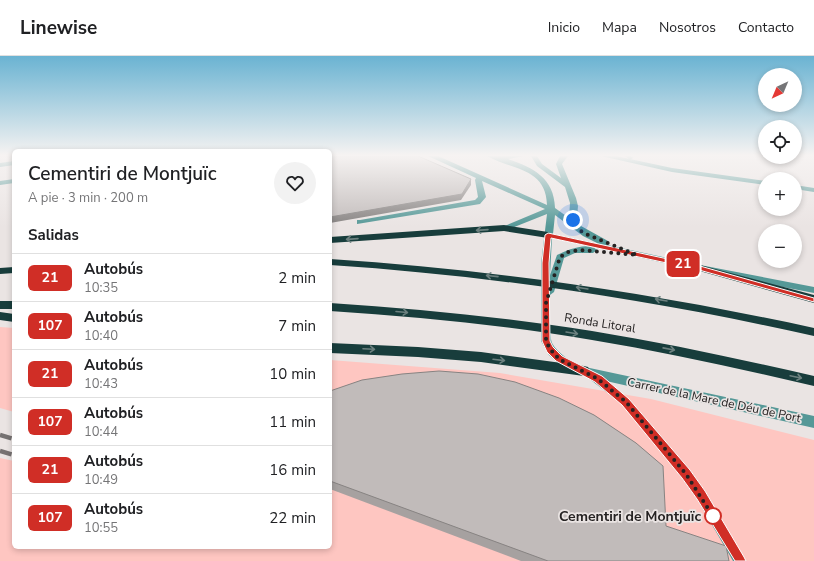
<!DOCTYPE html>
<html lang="es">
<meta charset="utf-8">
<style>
:root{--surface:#fff;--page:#f2f2f2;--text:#202124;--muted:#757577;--line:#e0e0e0}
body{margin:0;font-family:"Nunito Sans",sans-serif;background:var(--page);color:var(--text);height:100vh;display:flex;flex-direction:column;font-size:15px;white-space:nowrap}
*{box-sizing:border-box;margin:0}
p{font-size:13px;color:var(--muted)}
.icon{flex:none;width:22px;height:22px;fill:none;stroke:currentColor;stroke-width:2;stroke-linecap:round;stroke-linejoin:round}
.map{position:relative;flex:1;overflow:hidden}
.side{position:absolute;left:12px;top:93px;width:320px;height:400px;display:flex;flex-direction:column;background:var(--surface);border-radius:6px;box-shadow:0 2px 6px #0003}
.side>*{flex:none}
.badge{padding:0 8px;border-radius:6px;font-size:14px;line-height:26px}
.needle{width:26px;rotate:224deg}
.fabs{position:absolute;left:758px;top:12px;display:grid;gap:8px}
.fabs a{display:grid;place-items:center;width:44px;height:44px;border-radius:50%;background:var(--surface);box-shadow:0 2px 6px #0003;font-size:20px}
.you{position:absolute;width:20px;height:20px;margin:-10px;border:3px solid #fff;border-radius:50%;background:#1a73e8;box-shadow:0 0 0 6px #1a73e833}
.map>.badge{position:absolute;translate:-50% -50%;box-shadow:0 0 0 2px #fff}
h2{padding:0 16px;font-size:15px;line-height:36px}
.round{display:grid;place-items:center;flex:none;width:42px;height:42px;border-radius:21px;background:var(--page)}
.headline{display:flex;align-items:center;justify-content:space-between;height:68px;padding:0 16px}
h1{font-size:19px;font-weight:600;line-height:30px}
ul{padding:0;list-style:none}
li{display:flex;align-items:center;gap:12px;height:48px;padding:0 16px;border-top:1px solid var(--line)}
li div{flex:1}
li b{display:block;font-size:15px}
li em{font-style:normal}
li .badge{min-width:44px;font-weight:700;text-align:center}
header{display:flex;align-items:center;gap:24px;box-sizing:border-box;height:56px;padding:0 20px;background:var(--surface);border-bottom:1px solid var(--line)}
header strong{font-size:19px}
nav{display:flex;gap:22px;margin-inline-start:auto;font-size:14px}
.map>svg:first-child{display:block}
</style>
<header>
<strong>Linewise</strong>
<nav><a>Inicio</a><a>Mapa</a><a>Nosotros</a><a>Contacto</a></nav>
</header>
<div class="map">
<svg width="814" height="505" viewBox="0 0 814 505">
<rect width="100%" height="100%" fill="#eae4e3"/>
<g fill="#fec6c1">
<path d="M0 271 14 272V356L0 352Z"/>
<path d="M330 304 500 317 651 343 814 384V505H0V402L14 405V491H330Z"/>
</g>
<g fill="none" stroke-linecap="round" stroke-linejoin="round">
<g fill="#559897" fill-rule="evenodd">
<path d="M625 100H631L633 102 630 104Z"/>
<path d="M14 105V109L0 111V107Z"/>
<path d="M590 314 601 320 629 343 690 414 705 435 746 505H733L697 443 682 422 623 349 587 321 585 318 587 315Z"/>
</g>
<g fill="#559897" fill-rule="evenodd">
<path d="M428 100H438L547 149C546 111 511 114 487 100H524L508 103C534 112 554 122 555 152L569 162 570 147 565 131 537 110 531 100H537L542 108 561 122 556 108 560 100H568L562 108 576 142 578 150 577 161 581 170 608 185 609 187 607 189 700 209 814 231V237L700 215 552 182 550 219 557 199C567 194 588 185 597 194L593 197H575L564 202 554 236 550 239C550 249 549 279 552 287 558 299 573 306 585 311L814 360V372L584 320 558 307 549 299 541 285V208L547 158 507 174H504L500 172 545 153 482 125 486 141 480 148 357 168V164H360L475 144 478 141 475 124 476 122ZM555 159 583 180 599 188 553 178Z"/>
<path d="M601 100H616L672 112 765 125V129L672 116Z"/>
<path d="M14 123V127L0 129V125Z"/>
<path d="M795 129 814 132V136L795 133Z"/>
</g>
<g fill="#183d3c" fill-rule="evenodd">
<path d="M504 169 548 176 553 179 548 182 504 175 330 187V181Z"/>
<path d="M330 203C495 214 653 237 814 272V280C652 244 496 220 330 209Z"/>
<path d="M700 209 814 239V247L696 214 695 212 696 210Z"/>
<path d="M14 211V217L0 218V212Z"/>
<rect x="0" y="245" width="14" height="8"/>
<path d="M330 247C418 253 505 261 592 275 666 287 740 303 814 320V330C740 313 666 296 592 284 505 269 418 261 330 255Z"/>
<path d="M0 256 14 258V266L0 264Z"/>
<path d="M330 287 418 291 481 296 584 310 588 311 590 315 588 319 584 320 481 306 418 301 330 297Z"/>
</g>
<g stroke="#767272" stroke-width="4.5" stroke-dasharray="12 5.5" stroke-linecap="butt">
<path d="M0 379 14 383"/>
<path d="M0 395 14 399"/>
</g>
</g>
<path fill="#a6a1a0" d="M330 335 666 470 729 505H521L330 433Z"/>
<path fill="#878382" d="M471 123V129L461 144 330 167V161Z"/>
<g fill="#c1bbba" stroke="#878382">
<path d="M330 100H418L471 123 462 138 330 161Z"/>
<path d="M439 315 478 318 515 326 559 342 594 359 636 387 663 410 666 470 726 490 729 505H548L330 425V335L362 324 402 318Z"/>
</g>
<defs><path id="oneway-shaft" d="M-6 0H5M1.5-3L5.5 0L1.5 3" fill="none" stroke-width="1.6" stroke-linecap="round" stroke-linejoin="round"/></defs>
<g stroke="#6c807f">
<use href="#oneway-shaft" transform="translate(482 174) rotate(176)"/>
<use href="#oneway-shaft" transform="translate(352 183) rotate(176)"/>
<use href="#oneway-shaft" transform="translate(492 220) rotate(-174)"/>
<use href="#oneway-shaft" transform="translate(582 232) rotate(-171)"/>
<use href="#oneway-shaft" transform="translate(661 244) rotate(-170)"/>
<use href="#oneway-shaft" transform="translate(402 256) rotate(5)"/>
<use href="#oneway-shaft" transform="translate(572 277) rotate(9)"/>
<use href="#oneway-shaft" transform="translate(369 293) rotate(3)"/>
<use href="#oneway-shaft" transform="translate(669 293) rotate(11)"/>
<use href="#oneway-shaft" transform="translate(499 304) rotate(7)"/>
<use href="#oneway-shaft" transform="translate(796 321) rotate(12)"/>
</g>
<linearGradient id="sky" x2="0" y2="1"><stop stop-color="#6ab3d2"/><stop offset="0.58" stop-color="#f6f3f2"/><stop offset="1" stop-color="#f6f3f2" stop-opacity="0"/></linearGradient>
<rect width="814" height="171" fill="url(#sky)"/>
<path fill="#d02e26" stroke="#fff" d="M548 177 700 210 814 242V246L699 214 551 182 549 207 550 285 553 291 562 300 602 320 629 343 690 414 705 435 744 501 746 505H735L697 443 682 422 622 349 595 326 556 305 547 296 542 285V207L545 179Z"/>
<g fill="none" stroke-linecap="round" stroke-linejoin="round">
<path stroke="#252222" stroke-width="4" stroke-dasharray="0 7.2" d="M573 164 579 174 586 178 637 199 580 194 568 196 560 201 546 247V285L550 293 559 303 598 323 626 346 686 418 716 465 713 460"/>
</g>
<circle fill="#fff" stroke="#d02e26" stroke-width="2" cx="713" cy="460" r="8"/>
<g text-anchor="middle" stroke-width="3.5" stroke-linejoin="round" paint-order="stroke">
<g font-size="12" fill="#252222" stroke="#eae4e3">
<text transform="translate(600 267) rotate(9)" y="4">Ronda Litoral</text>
<text transform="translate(714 344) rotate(12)" y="4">Carrer de la Mare de Déu de Port</text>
</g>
<g font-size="14" font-weight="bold" fill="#252222" stroke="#eae4e3" text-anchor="end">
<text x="701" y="465">Cementiri de Montjuïc</text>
</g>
</g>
</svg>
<div class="fabs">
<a><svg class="needle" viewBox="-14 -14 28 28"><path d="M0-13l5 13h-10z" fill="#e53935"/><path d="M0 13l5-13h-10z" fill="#757577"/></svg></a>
<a><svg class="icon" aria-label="locate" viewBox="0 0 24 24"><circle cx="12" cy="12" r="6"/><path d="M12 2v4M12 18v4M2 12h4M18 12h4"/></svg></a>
<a>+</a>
<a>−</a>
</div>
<div class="you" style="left:573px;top:164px"></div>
<b class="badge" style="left:683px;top:208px;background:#d02e26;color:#fff">21</b>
<section class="side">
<div class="headline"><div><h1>Cementiri de Montjuïc</h1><p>A pie · 3 min · 200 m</p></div><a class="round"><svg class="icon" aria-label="heart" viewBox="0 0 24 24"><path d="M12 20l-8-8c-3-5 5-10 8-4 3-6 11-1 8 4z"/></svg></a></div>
<h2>Salidas</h2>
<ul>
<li><span class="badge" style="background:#d02e26;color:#fff">21</span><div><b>Autobús</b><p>10:35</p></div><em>2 min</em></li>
<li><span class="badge" style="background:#d02e26;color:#fff">107</span><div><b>Autobús</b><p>10:40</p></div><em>7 min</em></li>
<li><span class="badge" style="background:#d02e26;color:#fff">21</span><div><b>Autobús</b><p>10:43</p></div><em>10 min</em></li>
<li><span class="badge" style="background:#d02e26;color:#fff">107</span><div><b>Autobús</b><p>10:44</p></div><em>11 min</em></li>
<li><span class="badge" style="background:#d02e26;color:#fff">21</span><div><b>Autobús</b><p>10:49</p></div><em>16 min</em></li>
<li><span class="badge" style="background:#d02e26;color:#fff">107</span><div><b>Autobús</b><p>10:55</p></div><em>22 min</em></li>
</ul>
</section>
</div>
